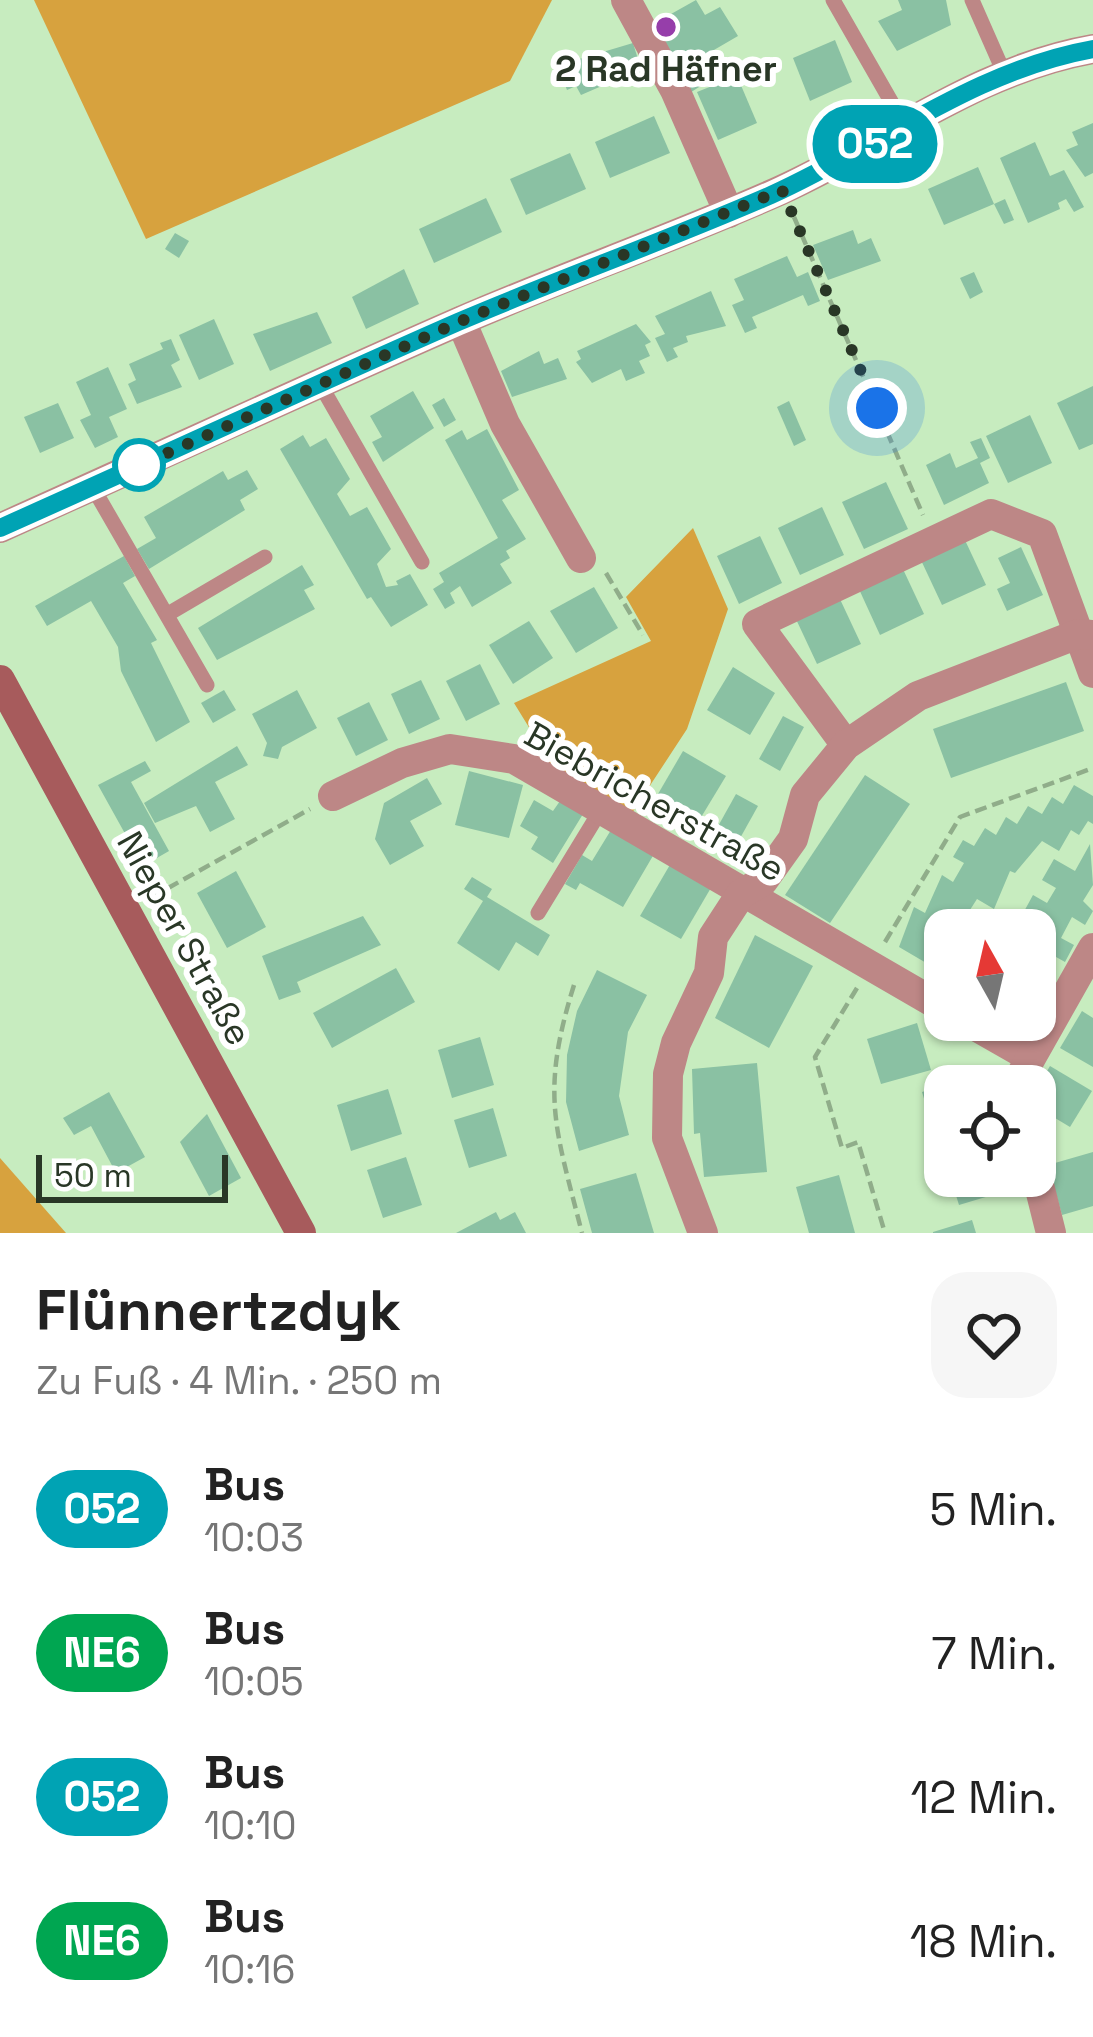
<!DOCTYPE html>
<html lang="de">
<meta charset="utf-8">
<style>
:root{--surface:#fff;--page:#f6f6f6;--text:#222;--muted:#767676}
body{margin:0;font-family:"Space Grotesk",sans-serif;background:var(--page);color:var(--text);height:100vh;display:flex;flex-direction:column;font-size:45px;white-space:nowrap}
*{box-sizing:border-box;margin:0}
p{font-size:39px;color:var(--muted)}
.icon{flex:none;width:66px;height:66px;fill:none;stroke:currentColor;stroke-width:2;stroke-linecap:round;stroke-linejoin:round}
.map{position:relative;height:1233px;overflow:hidden}
.side{display:flex;flex-direction:column;background:var(--surface);flex:1}
.side>*{flex:none}
.badge{padding:0 24px;border-radius:39px;font-size:42px;line-height:78px}
.needle{width:78px;rotate:352deg}
.buttons{position:absolute;left:924px;top:909px;display:grid;gap:24px}
.buttons a{display:grid;place-items:center;width:132px;height:132px;border-radius:24px;background:var(--surface);box-shadow:0 3px 9px #0004;font-size:60px}
.scale{position:absolute;left:36px;bottom:30px;width:192px;box-sizing:border-box;padding-left:12px;border:6px solid #293726;border-top:0;font-size:33px;line-height:42px;white-space:nowrap;color:#293726;-webkit-text-stroke:9px #fff;paint-order:stroke}
.you{position:absolute;width:60px;height:60px;margin:-30px;border:9px solid #fff;border-radius:50%;background:#1a73e8;box-shadow:0 0 0 18px #1a73e833}
.map>.badge{position:absolute;translate:-50% -50%;box-shadow:0 0 0 6px #fff}
.round{display:grid;place-items:center;flex:none;width:126px;height:126px;border-radius:36px;background:var(--page)}
.headline{display:flex;align-items:center;justify-content:space-between;height:204px;padding:0 36px}
h1{font-size:57px;font-weight:700;line-height:90px}
ul{padding:0;list-style:none}
li{display:flex;align-items:center;gap:36px;height:144px;padding:0 36px}
li div{flex:1}
li b{display:block;font-size:45px}
li em{font-style:normal}
li .badge{min-width:132px;font-weight:700;text-align:center}
.map>svg:first-child{display:block}
</style>
<div class="map">
<svg width="1093" height="1233" viewBox="0 0 1093 1233">
<rect width="100%" height="100%" fill="#c7ecbf"/>
<g fill="#d7a23e">
<path d="M34 0H552L510 81 146 239Z"/>
<path d="M693 528 728 609 687 729 632 813 521 748 530 729 514 703 651 641 626 597Z"/>
<path d="M0 1158 66 1233H0Z"/>
</g>
<g fill="#8ac1a3">
<path d="M696 0 705 15 720 7 738 36 695 61 707 82 688 94 655 23Z"/>
<path d="M898 0H946L951 25 897 51 878 21 902 10Z"/>
<path d="M835 40 852 82 810 101 793 58Z"/>
<path d="M633 43 641 69 581 95 576 86 567 90 562 77 571 74 566 63Z"/>
<path d="M737 76 757 123 718 140 697 92Z"/>
<path d="M654 116 670 153 610 178 595 142Z"/>
<path d="M1093 123V173L1085 177 1066 150 1078 145 1072 132Z"/>
<path d="M1035 142 1050 176 1064 170 1084 207 1074 212 1066 199 1058 203 1060 209 1028 223 1000 158Z"/>
<path d="M570 153 586 189 526 215 510 179Z"/>
<path d="M978 167 994 204 1005 199 1014 220 1004 224 994 204 944 225 928 189Z"/>
<path d="M486 198 502 232 434 263 419 229Z"/>
<path d="M853 230 858 244 871 238 881 261 828 280 813 245Z"/>
<path d="M175 233 189 241 179 258 165 249Z"/>
<path d="M787 256 797 277 808 272 820 301 808 306 803 295 752 317 757 328 745 333 732 305 744 300 734 279Z"/>
<path d="M404 269 419 304 366 329 352 297Z"/>
<path d="M974 272 983 292 970 299 960 278Z"/>
<path d="M711 291 726 326 686 336 688 342 673 348 678 357 667 362 655 338 665 334 655 316Z"/>
<path d="M317 312 332 343 270 371 253 334Z"/>
<path d="M214 319 234 364 199 380 179 335Z"/>
<path d="M636 324 651 342 645 345 650 356 639 361 645 373 626 381 621 369 592 383 576 362 581 359 577 351Z"/>
<path d="M171 339 180 360 171 365 182 387 137 404 128 384 136 380 129 364 163 349 160 343Z"/>
<path d="M539 351 544 364 558 358 567 379 512 397 501 371Z"/>
<path d="M108 367 127 409 109 417 118 437 95 448 80 420 91 415 76 382Z"/>
<path d="M1093 386V444L1079 450 1057 403Z"/>
<path d="M413 391 434 428 383 462 372 442 382 437 370 416Z"/>
<path d="M444 398 456 420 444 427 432 405Z"/>
<path d="M789 401 806 440 794 446 777 407Z"/>
<path d="M58 403 74 438 40 453 24 417Z"/>
<path d="M1030 415 1052 463 1008 483 986 436Z"/>
<path d="M487 429 519 490 502 500 526 539 506 551 510 558 500 564 512 583 472 607 460 586 450 593 455 603 445 609 433 589 444 582 439 573 498 538 445 440 462 430 467 440Z"/>
<path d="M303 435 310 447 326 438 350 479 337 494 350 516 367 507 391 549 377 564 386 587 398 585 396 581 410 574 428 605 391 627 371 597 367 599 280 449Z"/>
<path d="M981 438 990 458 980 463 989 483 944 505 926 465 950 453 956 468 978 458 970 442Z"/>
<path d="M247 470 258 489 240 500 245 510 149 569 137 549 156 538 144 517 223 471 228 480Z"/>
<path d="M886 482 908 529 864 549 842 502Z"/>
<path d="M822 507 844 555 800 575 778 528Z"/>
<path d="M760 536 782 583 739 604 717 556Z"/>
<path d="M964 538 986 585 942 605 920 558Z"/>
<path d="M1021 547 1043 595 1007 611 997 589 1010 583 998 558Z"/>
<path d="M124 556 135 576 123 583 157 640 151 643 190 722 156 742 121 671 118 647 91 601 47 626 35 606Z"/>
<path d="M302 565 314 585 304 590 315 609 217 660 198 628Z"/>
<path d="M902 567 924 614 880 635 858 587Z"/>
<path d="M594 587 618 628 576 653 550 611Z"/>
<path d="M839 597 861 644 817 664 795 617Z"/>
<path d="M529 621 553 658 513 684 489 645Z"/>
<path d="M480 664 500 704 466 721 446 681Z"/>
<path d="M733 667 775 693 750 735 707 710Z"/>
<path d="M421 680 440 719 409 734 391 694Z"/>
<path d="M1066 682 1084 731 951 778 933 729Z"/>
<path d="M224 690 236 710 213 723 201 703Z"/>
<path d="M297 690 317 728 282 747 278 759 263 756 267 743 252 714Z"/>
<path d="M369 702 388 740 356 756 337 718Z"/>
<path d="M783 716 804 727 780 771 759 759Z"/>
<path d="M237 746 248 765 215 782 235 819 210 832 196 806 155 823 144 803Z"/>
<path d="M683 751 726 776 700 819 658 794Z"/>
<path d="M145 761 151 771 131 782 169 851 143 866 98 785Z"/>
<path d="M469 771 523 785 509 838 455 825Z"/>
<path d="M865 775 910 804 830 923 785 895Z"/>
<path d="M427 778 442 804 410 821 424 846 390 865 375 839 384 803Z"/>
<path d="M1074 785 1093 796V824L1088 821 1079 835 1071 830 1059 851 1042 841 1015 873 1010 871 994 909 977 899 968 913 977 919 970 930H945V974L899 947 914 907 925 913 942 875 953 882 964 863 953 857 963 840 974 846 985 828 996 835 1006 817 1017 824 1028 806 1042 814 1052 797 1063 804Z"/>
<path d="M736 794 758 806 734 849 712 837Z"/>
<path d="M534 800 553 811 560 801 583 814 553 863 531 849 538 837 520 826Z"/>
<path d="M611 830 654 854 623 907 580 883 576 890 565 884 582 855 592 861Z"/>
<path d="M1090 844 1093 885 1083 901 1093 911 1085 925 1072 917 1061 938 1074 945 1065 962 1040 948 1035 958 1036 925 1021 917 1033 895 1047 903 1056 888 1042 880 1054 859 1075 871Z"/>
<path d="M671 863 712 886 681 939 640 916Z"/>
<path d="M236 871 266 927 227 948 197 893Z"/>
<path d="M472 877 492 889 487 897 550 935 538 956 516 942 499 971 457 943 483 901 464 889Z"/>
<path d="M363 916 381 945 297 982 301 992 279 1000 262 956Z"/>
<path d="M755 935 813 966 769 1048 715 1018Z"/>
<path d="M396 968 415 1002 332 1048 313 1013Z"/>
<path d="M597 970 647 995 628 1032 619 1096 629 1135 579 1151 566 1102 567 1055 577 1011Z"/>
<path d="M1082 1011 1093 1018V1067L1060 1048Z"/>
<path d="M917 1023 931 1070 881 1084 867 1039Z"/>
<path d="M480 1037 494 1085 452 1098 438 1050Z"/>
<path d="M757 1063 767 1172 704 1177 700 1133 694 1134 692 1069Z"/>
<path d="M1050 1066 1092 1091 1070 1127 1035 1106V1091Z"/>
<path d="M945 1085V1136L936 1138 922 1092Z"/>
<path d="M388 1089 402 1134 351 1151 337 1105Z"/>
<path d="M109 1092 145 1157 116 1173 91 1126 74 1135 63 1118Z"/>
<path d="M493 1108 507 1156 469 1168 454 1120Z"/>
<path d="M207 1114 241 1178 209 1196 180 1142Z"/>
<path d="M1093 1152V1206L1062 1215 1048 1165Z"/>
<path d="M406 1157 422 1205 383 1218 367 1170Z"/>
<path d="M636 1173 654 1233H592L580 1189Z"/>
<path d="M839 1175 855 1233H809L796 1187Z"/>
<path d="M950 1176H1005L1009 1190 959 1205Z"/>
<path d="M496 1212 500 1220 515 1212 526 1233H456Z"/>
<path d="M972 1220 976 1233H933V1232Z"/>
</g>
<g fill="none" stroke-linecap="round" stroke-linejoin="round">
<g stroke="#90ad8a" stroke-width="4.5" stroke-dasharray="12 6" stroke-linecap="butt">
<path d="M794 217 923 515"/>
<path d="M606 573 643 635"/>
<path d="M152 897 310 809"/>
<path d="M885 942 960 817 1093 768"/>
<path d="M574 985C540 1094 555 1127 582 1233"/>
<path d="M857 988 815 1057 842 1148 858 1142 885 1233"/>
</g>
<g stroke="#bd8786" stroke-width="15">
<path d="M833 0 904 124"/>
<path d="M972 0 1005 75"/>
<path d="M320 384 422 562"/>
<path d="M92 486 207 685"/>
<path d="M168 614 265 557"/>
<path d="M538 913 599 813"/>
</g>
<g stroke="#bd8786" stroke-width="30">
<path d="M626 0 675 90 729 213"/>
<path d="M461 321 505 424 581 558"/>
<path d="M846 745 757 624 991 514 1042 534 1093 673"/>
<path d="M333 796 402 763 450 749 514 759 945 1009"/>
<path d="M965 1020 1028 1056"/>
<path d="M1015 1086 1093 948"/>
<path d="M1035 1169 1051 1233"/>
<path d="M703 1233 667 1138 668 1074 676 1043 709 973 713 937 741 894 763 881 793 839 805 795 846 745 918 696 1078 634 1093 635"/>
</g>
<path stroke="#bd8786" stroke-width="30" d="M0 528C153 459 305 389 458 322 564 276 673 238 779 191 884 144 977 69 1093 49"/>
<path stroke="#a75b5c" stroke-width="30" d="M0 680 301 1233"/>
</g>
<g fill="none" stroke-linecap="round" stroke-linejoin="round">
<defs>
<path id="line" d="M0 528C153 460 305 389 458 322 561 278 668 240 771 195 878 147 975 70 1093 49"/>
</defs>
<use href="#line" stroke="#fff" stroke-width="27"/>
<use href="#line" stroke="#00a3b4" stroke-width="18"/>
<path stroke="#293726" stroke-width="12" stroke-dasharray="0 21.6" d="M139 465 134 468 461 321 782 190 877 408"/>
</g>
<circle fill="#963eaa" stroke="#fff" stroke-width="4.5" cx="666" cy="27" r="12"/>
<circle fill="#fff" stroke="#00a3b4" stroke-width="6" cx="139" cy="465" r="24"/>
<g text-anchor="middle" stroke-width="12" stroke-linejoin="round" paint-order="stroke">
<g font-size="36" font-weight="bold" fill="#293726" stroke="#fff">
<text x="666" y="81">2 Rad Häfner</text>
</g>
<g font-size="36" fill="#293726" stroke="#fff">
<text transform="translate(655 801) rotate(29)" y="13">Biebricherstraße</text>
<text transform="translate(185 938) rotate(61)" y="13">Nieper Straße</text>
</g>
</g>
</svg>
<div class="buttons">
<a><svg class="needle" viewBox="-14 -14 28 28"><path d="M0-13l5 13h-10z" fill="#e53935"/><path d="M0 13l5-13h-10z" fill="#767676"/></svg></a>
<a><svg class="icon" aria-label="locate" viewBox="0 0 24 24"><circle cx="12" cy="12" r="6"/><path d="M12 2v4M12 18v4M2 12h4M18 12h4"/></svg></a>
</div>
<div class="scale">50 m</div>
<div class="you" style="left:877px;top:408px"></div>
<b class="badge" style="left:875px;top:144px;background:#00a3b4;color:#fff">052</b>
</div>
<section class="side">
<div class="headline"><div><h1>Flünnertzdyk</h1><p>Zu Fuß · 4 Min. · 250 m</p></div><a class="round"><svg class="icon" aria-label="heart" viewBox="0 0 24 24"><path d="M12 20l-8-8c-3-5 5-10 8-4 3-6 11-1 8 4z"/></svg></a></div>
<ul>
<li><span class="badge" style="background:#00a3b4;color:#fff">052</span><div><b>Bus</b><p>10:03</p></div><em>5 Min.</em></li>
<li><span class="badge" style="background:#00a651;color:#fff">NE6</span><div><b>Bus</b><p>10:05</p></div><em>7 Min.</em></li>
<li><span class="badge" style="background:#00a3b4;color:#fff">052</span><div><b>Bus</b><p>10:10</p></div><em>12 Min.</em></li>
<li><span class="badge" style="background:#00a651;color:#fff">NE6</span><div><b>Bus</b><p>10:16</p></div><em>18 Min.</em></li>
</ul>
</section>
